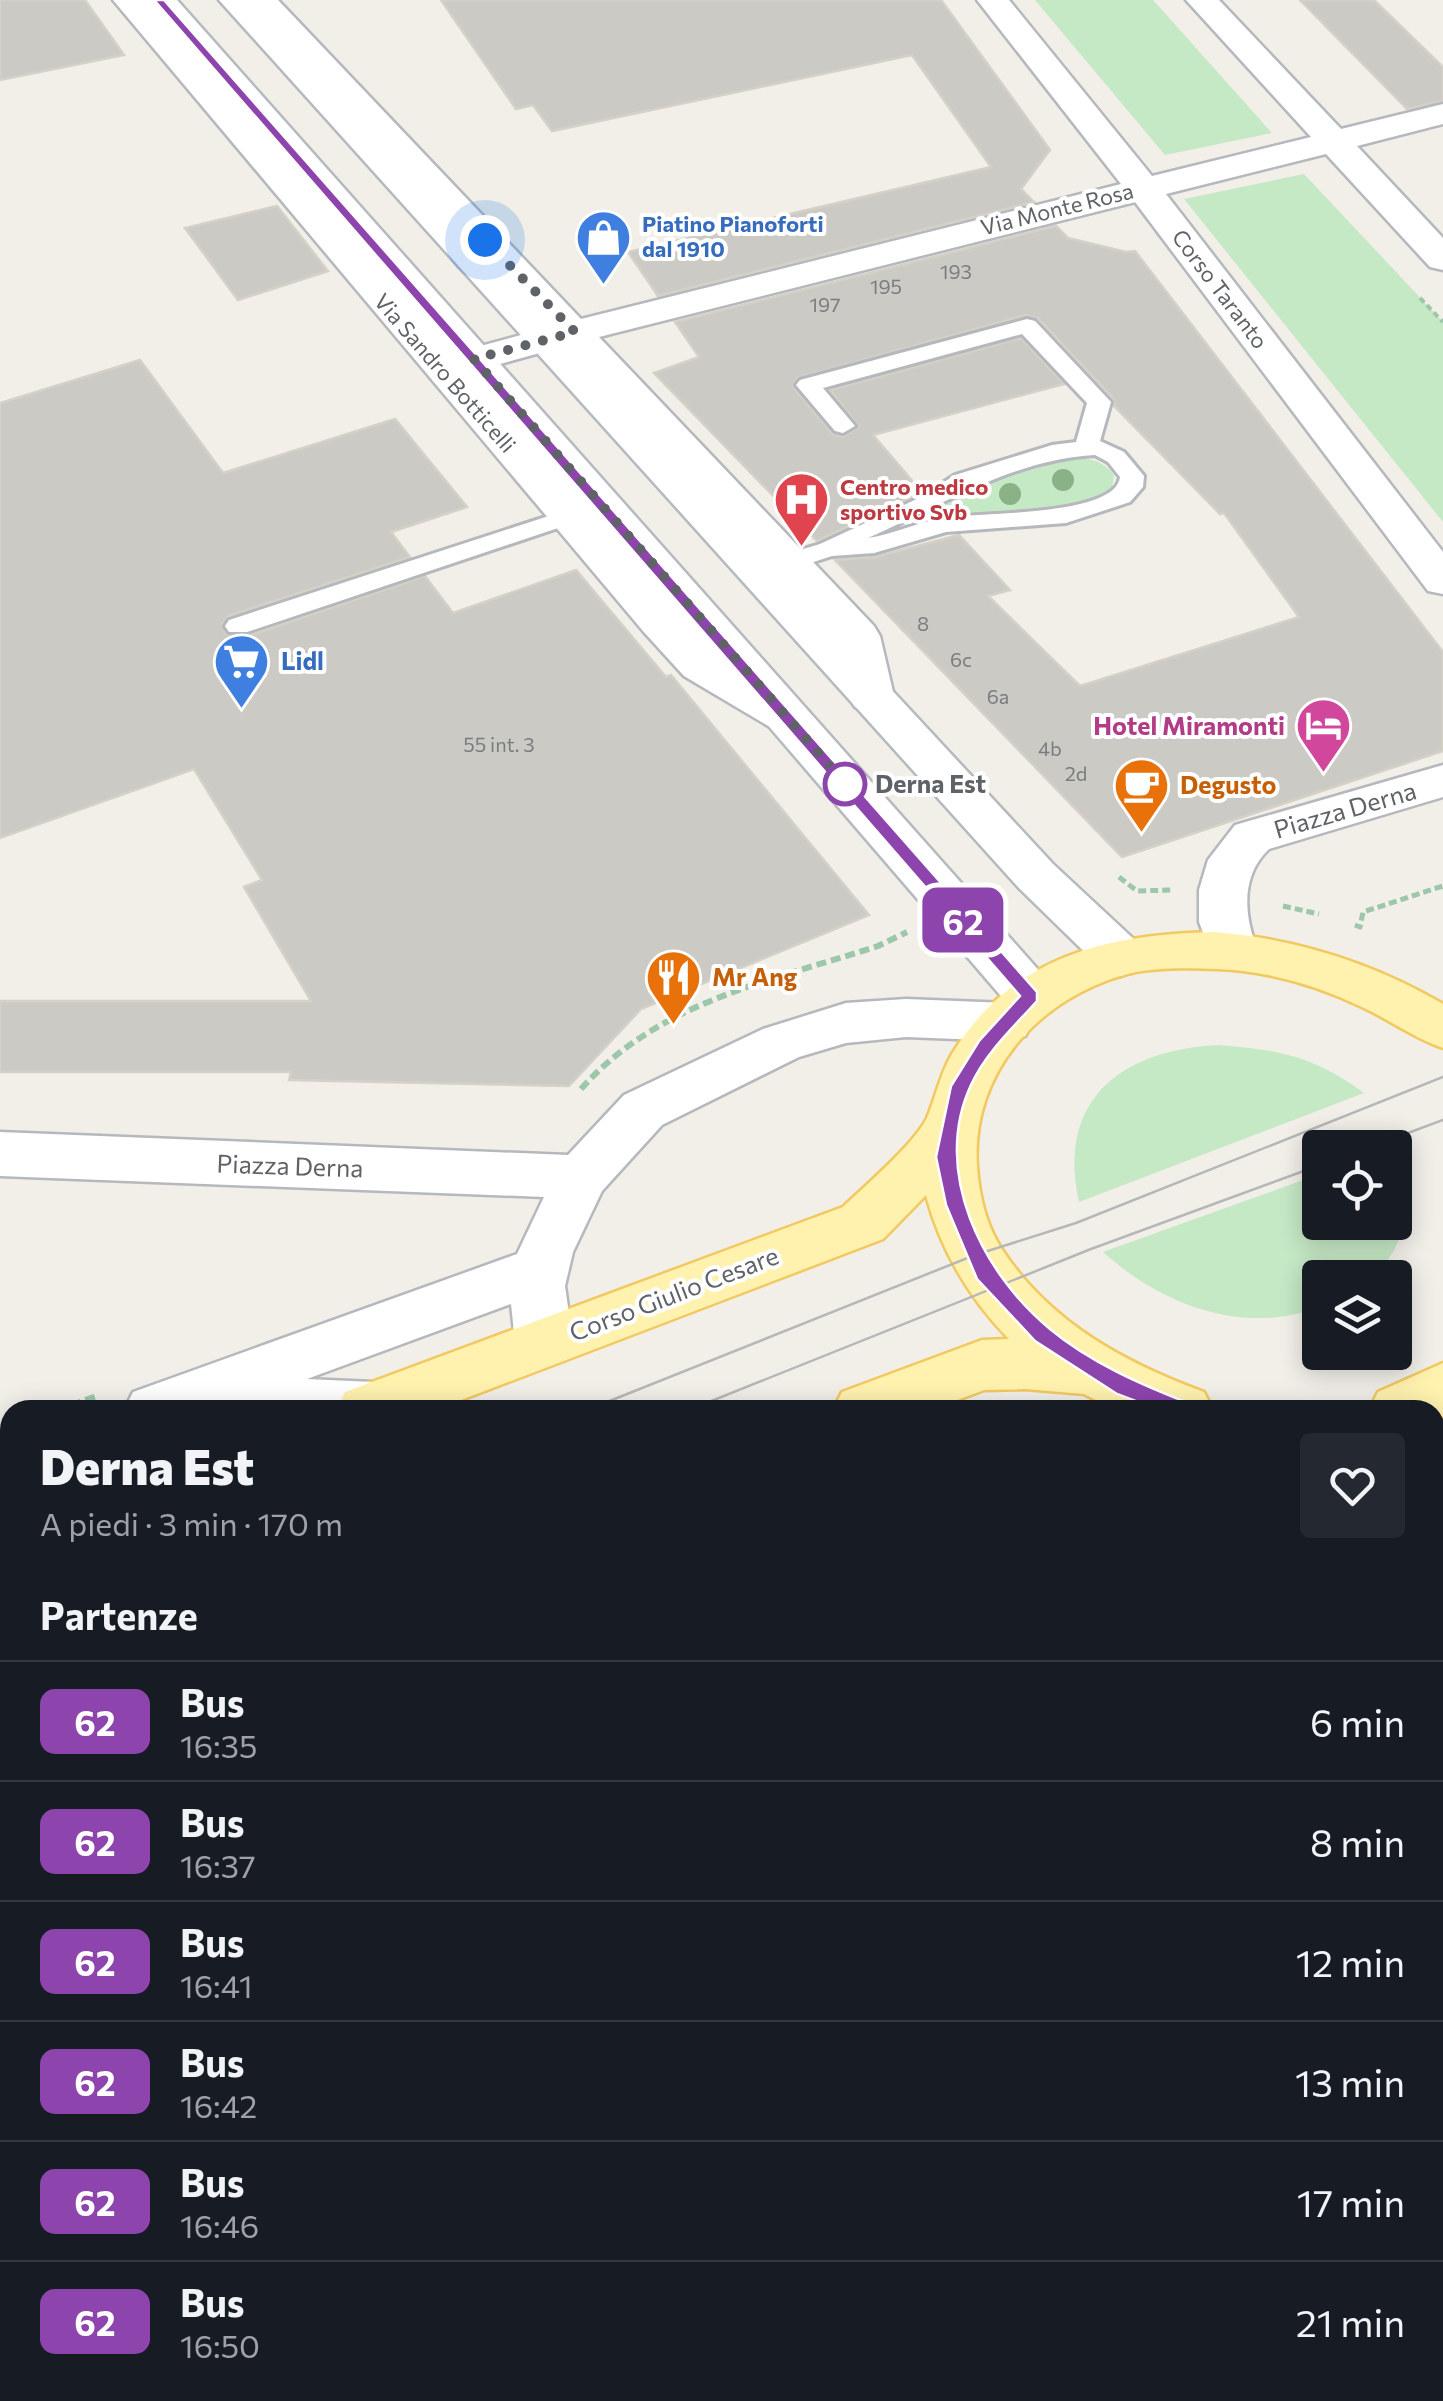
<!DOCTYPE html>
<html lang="it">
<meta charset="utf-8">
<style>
:root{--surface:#171b24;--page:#242831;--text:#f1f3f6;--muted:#9ea1a6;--line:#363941}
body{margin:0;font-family:Commissioner,sans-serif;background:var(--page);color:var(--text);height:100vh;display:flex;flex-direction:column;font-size:38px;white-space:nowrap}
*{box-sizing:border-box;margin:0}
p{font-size:32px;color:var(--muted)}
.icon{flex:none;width:55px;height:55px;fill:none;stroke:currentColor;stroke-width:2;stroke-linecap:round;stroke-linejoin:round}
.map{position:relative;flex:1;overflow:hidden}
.panel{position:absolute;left:0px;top:1400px;width:1445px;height:1002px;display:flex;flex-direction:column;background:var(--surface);border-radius:30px 30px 0 0;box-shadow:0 5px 25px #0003}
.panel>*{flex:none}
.badge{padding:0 20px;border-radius:15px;font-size:35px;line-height:65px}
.tools{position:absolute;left:1302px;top:1130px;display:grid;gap:20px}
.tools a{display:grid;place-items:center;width:110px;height:110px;border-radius:10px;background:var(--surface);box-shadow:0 5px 25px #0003;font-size:50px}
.you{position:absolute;width:50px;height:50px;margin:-25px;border:8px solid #fff;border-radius:50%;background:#1a73e8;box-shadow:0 0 0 15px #1a73e833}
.map>.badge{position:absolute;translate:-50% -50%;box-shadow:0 0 0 5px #fff}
h2{padding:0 40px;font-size:38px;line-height:90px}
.round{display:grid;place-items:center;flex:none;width:105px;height:105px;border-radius:10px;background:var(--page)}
.headline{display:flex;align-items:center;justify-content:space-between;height:170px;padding:0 40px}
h1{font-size:48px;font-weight:800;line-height:75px}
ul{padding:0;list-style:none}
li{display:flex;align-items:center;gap:30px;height:120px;padding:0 40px;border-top:2px solid var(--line)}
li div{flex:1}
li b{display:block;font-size:38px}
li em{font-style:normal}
li .badge{min-width:110px;font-weight:700;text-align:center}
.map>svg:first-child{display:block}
</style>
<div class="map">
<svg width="1443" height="2401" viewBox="0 0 1443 2401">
<rect width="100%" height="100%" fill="#f1efe8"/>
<g fill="#c5e8c5">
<path d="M1035 0H1153L1272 133 1165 155Z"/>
<path d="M1304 174 1443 322V522L1184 199Z"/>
<path d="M1071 458C1087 457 1104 461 1114 475L1112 488C1073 520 974 514 924 521L921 517 974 487Z"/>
<path d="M1218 1045C1280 1050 1313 1056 1364 1093L1079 1202C1056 1099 1122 1050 1218 1045Z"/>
<path d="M1406 1143C1409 1189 1412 1247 1371 1277L1320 1278V1307C1243 1336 1162 1305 1103 1252L1320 1174V1222H1395L1392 1147Z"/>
</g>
<g fill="#cccac5" stroke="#d6d1c6" stroke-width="2.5">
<path d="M0 0H85L124 55 0 80Z"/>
<path d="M441 0H941L1050 150 1021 189 1034 202 658 296 628 252 991 167 912 55 552 131 533 105 516 109Z"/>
<path d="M1300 0H1374L1443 67V101L1407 109Z"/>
<path d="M277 206 328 271 238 300 185 228Z"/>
<path d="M1056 226 1068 238 1126 252 1135 251 1443 652V751L1122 857 835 560 875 557 959 535 1010 590 988 596 1080 686 1299 617 1224 513 1220 514 1114 406V399L1038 318 1026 315 797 378 793 387 832 433 842 437 859 427 830 390 1021 338 1064 384 873 435 922 492 817 541 654 373 699 357 675 322Z"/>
<path d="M140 360 223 473 395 419 467 507 391 532 410 557 228 616 222 624 226 634 248 636 425 576 453 613 576 570 666 677 671 675 869 915 641 1009 569 1086 289 1080 291 1072H0V1001H311L244 887 262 880 194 769 0 838V403Z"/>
</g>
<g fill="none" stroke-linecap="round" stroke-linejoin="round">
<defs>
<g id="service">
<path d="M1027 319 1035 321 1111 402 1100 441 1124 452 1144 476 1143 487 1130 502 1066 523 946 532 874 553 832 556 789 570 780 568 776 562 780 556 820 544 919 498 955 475 1052 445 1076 442 1087 403 1022 334 823 388 855 426 843 433 835 431 796 385 800 380ZM1095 455 1108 462 1120 477C1116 517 976 512 944 518 918 522 894 534 868 538 943 505 1011 460 1095 455Z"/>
<path d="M567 510 576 512 579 517 576 522 247 632H229L225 626 229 620Z"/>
<path d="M633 2392H683L686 2401H637Z"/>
</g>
<g id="minor">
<path d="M113 0H146L451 354 547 328 245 0H278L581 319 1121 184 977 0H1009L1152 176 1311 137 1186 0H1219L1341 129 1443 104V124L1357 146 1443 238V270L1430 267 1326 154 1166 194 1443 552V594L1428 591 1135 202 599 337 874 626 880 636 894 696 887 707 871 711 855 707 848 696 837 640 565 346 468 373 716 656 802 705 809 716 802 727 786 731 770 727 684 676 643 631Z"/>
<path d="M1443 765V797L1269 849C1240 876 1244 917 1258 951L1251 964 1233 969 1215 964 1199 922V890L1208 860 1235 825Z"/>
<path d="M906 999 1007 1003 1025 1008 1033 1022 1025 1036 1007 1041 906 1037 846 1043 799 1057 662 1125 602 1191 573 1252 565 1286 573 1342 564 1359 544 1367 524 1359 515 1342 511 1304 307 1379 373 1382 394 1390 402 1410H124L133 1392 517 1254 544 1197 0 1176V1132L568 1155 624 1095 763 1029 846 1003Z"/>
<path d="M10 1434V1488L0 1491V1437Z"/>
<path d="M10 1820V1888L0 1892V1824Z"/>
<path d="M545 2392H623L621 2401H543Z"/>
</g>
<g id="secondary">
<path d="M144 0H177L1049 982 1056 996 1049 1010 1031 1015 1013 1010Z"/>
<path d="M219 0H252L1053 864 1139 944 1146 957 1139 970 1121 976 1103 970 1019 888Z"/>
</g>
<g id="primary">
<path d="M1215 932C1296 939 1373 963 1443 1004V1048C1414 1038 1390 1020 1362 1007 1316 985 1268 971 1217 969 1189 968 1154 967 1127 974 1039 998 971 1072 977 1166 979 1195 986 1226 1003 1251 1051 1323 1125 1363 1204 1392L1213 1410H1115L1084 1394 1025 1389 984 1390 931 1410H833L842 1392 982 1340 1009 1339C969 1298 941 1251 926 1195L883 1239 435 1410H336L345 1392 843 1207C865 1186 914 1144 927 1118 936 1097 940 1074 952 1054 1012 956 1107 934 1215 932Z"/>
<path d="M1443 1363V1416L1436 1420 1443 1423V1481L1435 1479V1410H1369L1378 1392Z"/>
<path d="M10 1518V1574L0 1578V1522Z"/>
<path d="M10 1710V1774L0 1778V1714Z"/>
</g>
</defs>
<use href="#service" stroke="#b5b8bc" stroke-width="6"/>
<use href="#minor" stroke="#b5b8bc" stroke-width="5"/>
<use href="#secondary" stroke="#b6babf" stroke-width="5"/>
<use href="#primary" stroke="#f2c960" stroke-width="5"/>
<path stroke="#9cc7a9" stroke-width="4" stroke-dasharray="6 4" stroke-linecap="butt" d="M1420 298 1443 322"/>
<g stroke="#9cc7a9" stroke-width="5" stroke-dasharray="8 4" stroke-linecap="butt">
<path d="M1119 877 1137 891 1172 890"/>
<path d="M1283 906 1319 914"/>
<path d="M1355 925 1360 927 1363 912 1443 886"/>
</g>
<g stroke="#9cc7a9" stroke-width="6" stroke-dasharray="10 5" stroke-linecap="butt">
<path d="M581 1089C659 1001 771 981 878 946L907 932"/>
<path d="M57 1410 97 1396"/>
</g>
<use href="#service" fill="#fff" fill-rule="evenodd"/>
<use href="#minor" fill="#fff" fill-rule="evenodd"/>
<use href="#secondary" fill="#fff" fill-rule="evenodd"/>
<use href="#primary" fill="#fff2af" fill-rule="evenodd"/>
<g stroke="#b6b7b8" stroke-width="2.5">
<path d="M1368 1148 1443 1120"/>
<path d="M587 1410 975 1255 1076 1223 1443 1077"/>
<path d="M689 1410 1091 1249 1320 1165"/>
</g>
<g stroke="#b6b7b8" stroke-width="4">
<path d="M0 1638 10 1634"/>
<path d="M0 1676 10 1672"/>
</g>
</g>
<g fill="#89b387">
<circle cx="1063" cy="480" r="11"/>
<circle cx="1010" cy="494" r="11"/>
</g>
<path fill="#8e44ad" stroke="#fff" stroke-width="2.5" d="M154 0H164L1037 992V1001C1014 1027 986 1052 971 1085 931 1171 982 1273 1050 1329 1091 1363 1142 1385 1191 1404L1194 1410 1191 1416 1183 1419 1117 1394 1035 1341 977 1279 946 1205 936 1157 951 1086 979 1041 1020 996Z"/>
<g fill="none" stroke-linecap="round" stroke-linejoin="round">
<path stroke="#5f6368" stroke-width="10" stroke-dasharray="0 18" d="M485 240 575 332 474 359 856 796 845 784"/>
</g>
<defs>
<symbol id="shop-pin" viewBox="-11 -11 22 30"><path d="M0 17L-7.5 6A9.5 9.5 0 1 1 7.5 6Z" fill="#3f7fe0" stroke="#fff"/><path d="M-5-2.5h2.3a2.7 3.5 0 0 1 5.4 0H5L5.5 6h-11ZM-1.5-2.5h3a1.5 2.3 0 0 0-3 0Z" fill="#fff"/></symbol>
<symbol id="hospital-pin" viewBox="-11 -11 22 30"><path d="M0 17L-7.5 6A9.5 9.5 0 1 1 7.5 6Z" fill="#e0444e" stroke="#fff"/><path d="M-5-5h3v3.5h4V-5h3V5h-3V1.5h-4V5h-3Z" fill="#fff"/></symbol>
<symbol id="supermarket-pin" viewBox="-11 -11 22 30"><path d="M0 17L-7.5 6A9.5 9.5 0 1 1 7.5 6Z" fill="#3f7fe0" stroke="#fff"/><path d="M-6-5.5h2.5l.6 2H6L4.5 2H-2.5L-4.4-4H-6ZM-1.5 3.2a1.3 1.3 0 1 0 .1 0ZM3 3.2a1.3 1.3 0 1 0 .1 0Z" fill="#fff"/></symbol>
<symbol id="hotel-pin" viewBox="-11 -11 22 30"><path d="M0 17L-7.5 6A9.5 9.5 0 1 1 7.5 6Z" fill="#d1479c" stroke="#fff"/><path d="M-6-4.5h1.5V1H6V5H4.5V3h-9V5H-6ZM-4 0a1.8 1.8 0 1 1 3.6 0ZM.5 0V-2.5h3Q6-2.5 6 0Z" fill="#fff"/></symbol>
<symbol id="cafe-pin" viewBox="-11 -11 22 30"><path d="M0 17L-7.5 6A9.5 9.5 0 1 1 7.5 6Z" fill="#e8710a" stroke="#fff"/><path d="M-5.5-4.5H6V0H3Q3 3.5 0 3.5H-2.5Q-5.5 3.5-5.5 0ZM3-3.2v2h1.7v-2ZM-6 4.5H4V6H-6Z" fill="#fff"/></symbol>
<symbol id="restaurant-pin" viewBox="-11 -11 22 30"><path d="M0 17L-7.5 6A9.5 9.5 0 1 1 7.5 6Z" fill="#e8710a" stroke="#fff"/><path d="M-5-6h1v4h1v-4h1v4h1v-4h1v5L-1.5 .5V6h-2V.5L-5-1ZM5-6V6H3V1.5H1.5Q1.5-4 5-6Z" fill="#fff"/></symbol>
</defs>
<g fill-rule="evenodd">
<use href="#shop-pin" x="572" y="206" width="63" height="86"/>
<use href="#hospital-pin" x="770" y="468" width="63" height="86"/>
<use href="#supermarket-pin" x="210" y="630" width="63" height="86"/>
<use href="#hotel-pin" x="1292" y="694" width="63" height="86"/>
<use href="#cafe-pin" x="1110" y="754" width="63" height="86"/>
<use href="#restaurant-pin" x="642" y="946" width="63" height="86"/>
</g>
<circle fill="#fff" stroke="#8e44ad" stroke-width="5" cx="845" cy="784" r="20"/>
<g text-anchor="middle" stroke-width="8" stroke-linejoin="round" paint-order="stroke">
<g font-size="20" fill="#7a7d7f">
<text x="956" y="279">193</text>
<text x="886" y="294">195</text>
<text x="825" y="312">197</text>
<text x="923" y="631">8</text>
<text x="961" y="667">6c</text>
<text x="998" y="704">6a</text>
<text x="499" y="752">55 int. 3</text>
<text x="1050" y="756">4b</text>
<text x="1076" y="781">2d</text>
</g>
<g font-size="22" fill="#5f6368" stroke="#fff">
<text transform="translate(1057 209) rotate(-14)" y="8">Via Monte Rosa</text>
<text transform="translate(1220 289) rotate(53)" y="8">Corso Taranto</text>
<text transform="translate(445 373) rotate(49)" y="8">Via Sandro Botticelli</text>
</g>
<g font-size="22" font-weight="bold" fill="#366cbe" stroke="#fff" text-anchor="start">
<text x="642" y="232">Piatino Pianoforti<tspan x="642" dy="25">dal 1910</tspan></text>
</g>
<g font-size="22" font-weight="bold" fill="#be3a42" stroke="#fff" text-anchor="start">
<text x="840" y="495">Centro medico<tspan x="840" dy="25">sportivo Svb</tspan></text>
</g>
<g font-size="25" font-weight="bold" fill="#366cbe" stroke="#fff" text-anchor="start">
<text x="281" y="670">Lidl</text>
</g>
<g font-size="25" font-weight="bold" fill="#b23c85" stroke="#fff" text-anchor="end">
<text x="1285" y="735">Hotel Miramonti</text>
</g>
<g font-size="25" font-weight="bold" fill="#5f6368" stroke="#fff" text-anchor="start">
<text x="875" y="793">Derna Est</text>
</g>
<g font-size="25" font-weight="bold" fill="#c56008" stroke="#fff" text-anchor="start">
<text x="1180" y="794">Degusto</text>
<text x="712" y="986">Mr Ang</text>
</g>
<g font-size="25" fill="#5f6368" stroke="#fff">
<text transform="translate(1345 810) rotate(-16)" y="9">Piazza Derna</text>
<text transform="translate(290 1166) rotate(2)" y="9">Piazza Derna</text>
<text transform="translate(674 1294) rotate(-21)" y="9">Corso Giulio Cesare</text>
</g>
</g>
</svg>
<div class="tools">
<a><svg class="icon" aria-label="locate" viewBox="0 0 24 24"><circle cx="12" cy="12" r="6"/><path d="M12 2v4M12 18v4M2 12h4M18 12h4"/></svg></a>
<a><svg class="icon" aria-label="layers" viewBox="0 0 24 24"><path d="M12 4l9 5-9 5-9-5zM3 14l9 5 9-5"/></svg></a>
</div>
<div class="you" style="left:485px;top:240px"></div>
<b class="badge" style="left:963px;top:920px;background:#8e44ad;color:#fff">62</b>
<section class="panel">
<div class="headline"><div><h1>Derna Est</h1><p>A piedi · 3 min · 170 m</p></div><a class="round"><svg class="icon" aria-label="heart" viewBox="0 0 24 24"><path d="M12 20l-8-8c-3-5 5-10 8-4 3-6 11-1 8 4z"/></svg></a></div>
<h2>Partenze</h2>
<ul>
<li><span class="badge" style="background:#8e44ad;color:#fff">62</span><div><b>Bus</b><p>16:35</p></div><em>6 min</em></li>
<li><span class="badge" style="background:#8e44ad;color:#fff">62</span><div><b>Bus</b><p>16:37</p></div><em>8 min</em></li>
<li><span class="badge" style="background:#8e44ad;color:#fff">62</span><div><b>Bus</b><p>16:41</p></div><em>12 min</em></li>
<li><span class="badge" style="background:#8e44ad;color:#fff">62</span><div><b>Bus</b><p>16:42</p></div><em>13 min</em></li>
<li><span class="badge" style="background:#8e44ad;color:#fff">62</span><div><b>Bus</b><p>16:46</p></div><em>17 min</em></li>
<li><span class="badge" style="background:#8e44ad;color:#fff">62</span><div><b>Bus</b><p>16:50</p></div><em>21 min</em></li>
</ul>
</section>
</div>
